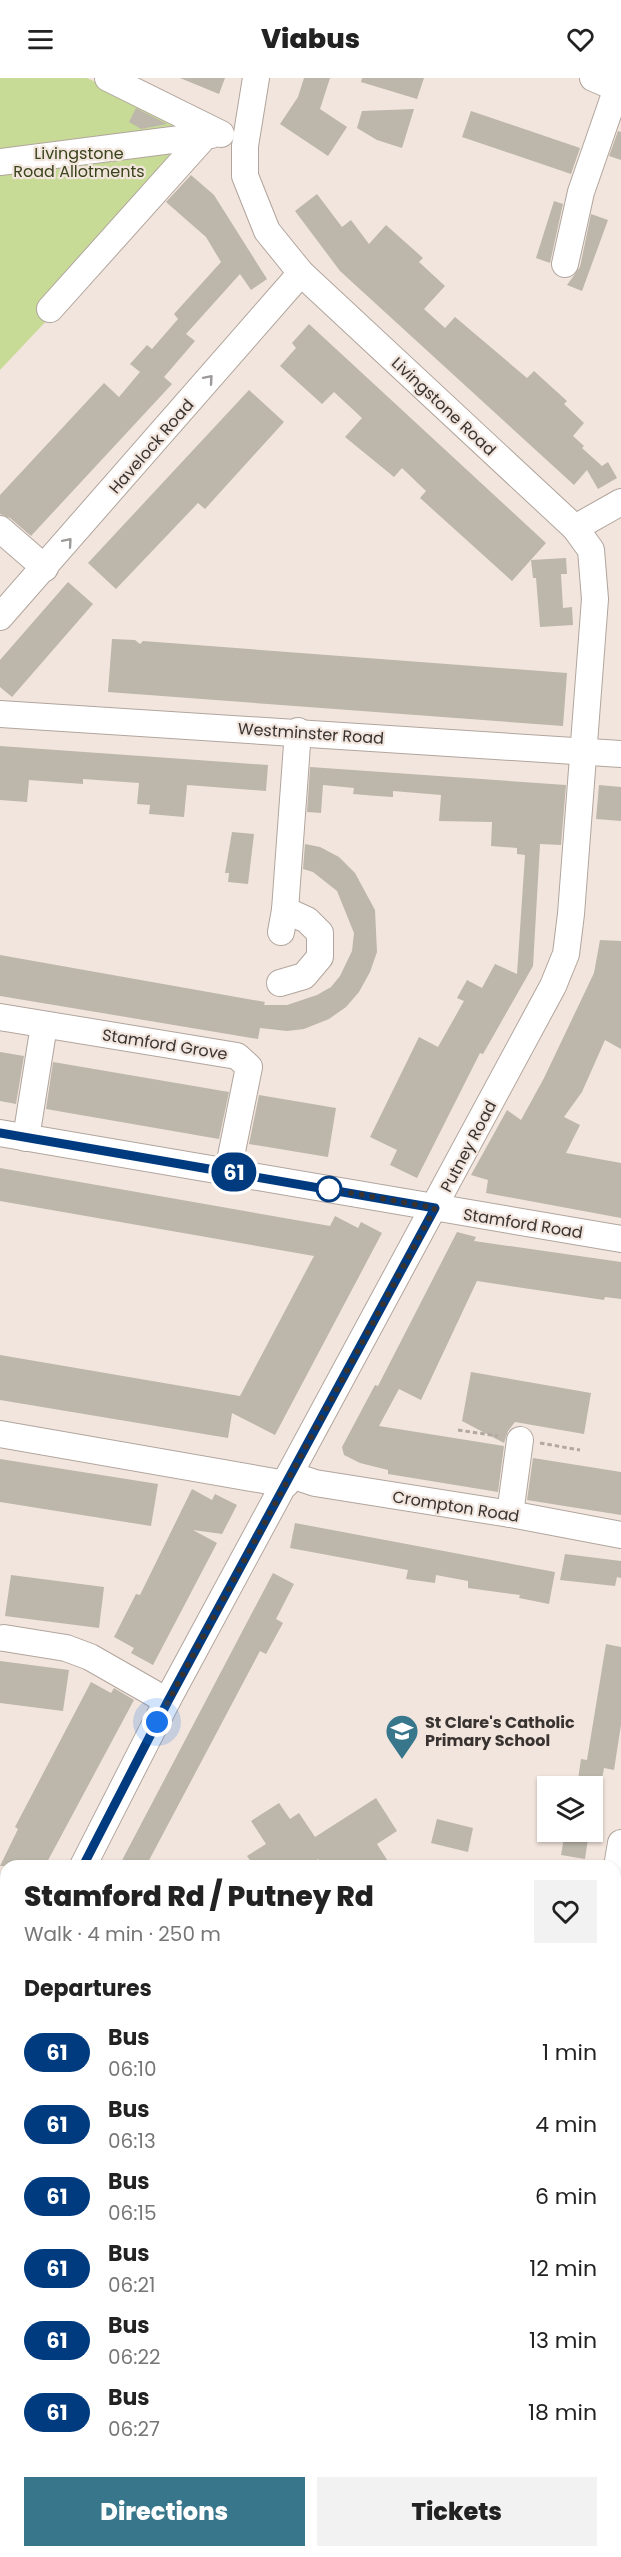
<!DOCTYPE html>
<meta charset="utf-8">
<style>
:root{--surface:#fff;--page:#f2f2f2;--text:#222;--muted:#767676;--accent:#38778b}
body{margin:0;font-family:Poppins,sans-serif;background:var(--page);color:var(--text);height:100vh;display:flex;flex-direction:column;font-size:22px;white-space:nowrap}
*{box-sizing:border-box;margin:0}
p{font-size:20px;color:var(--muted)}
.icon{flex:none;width:33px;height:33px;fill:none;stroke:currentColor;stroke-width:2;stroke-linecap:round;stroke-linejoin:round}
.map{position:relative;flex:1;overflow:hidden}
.drawer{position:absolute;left:0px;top:1782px;width:621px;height:698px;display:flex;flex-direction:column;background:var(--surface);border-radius:18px 18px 0 0;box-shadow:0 2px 4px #0004}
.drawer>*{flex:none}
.badge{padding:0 12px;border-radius:20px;font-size:21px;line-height:39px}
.buttons{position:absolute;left:537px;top:1698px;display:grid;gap:12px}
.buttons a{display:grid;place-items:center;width:66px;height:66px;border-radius:0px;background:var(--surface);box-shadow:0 2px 4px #0004;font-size:30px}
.you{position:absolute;width:30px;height:30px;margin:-15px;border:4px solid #fff;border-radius:50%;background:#1a73e8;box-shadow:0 0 0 9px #1a73e833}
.map>.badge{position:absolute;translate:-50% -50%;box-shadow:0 0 0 3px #fff}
h2{padding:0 24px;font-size:22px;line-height:54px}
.round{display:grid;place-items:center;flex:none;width:63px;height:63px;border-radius:0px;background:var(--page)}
.overview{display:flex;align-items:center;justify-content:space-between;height:102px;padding:0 24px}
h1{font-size:28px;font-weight:800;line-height:45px}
.button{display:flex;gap:12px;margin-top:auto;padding:12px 24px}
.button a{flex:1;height:69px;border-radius:0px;background:var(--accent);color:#fff;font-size:24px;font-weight:800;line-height:69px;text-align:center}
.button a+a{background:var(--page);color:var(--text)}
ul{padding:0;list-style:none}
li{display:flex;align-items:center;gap:18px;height:72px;padding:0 24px}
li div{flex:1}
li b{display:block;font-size:22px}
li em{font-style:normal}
li .badge{min-width:66px;font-weight:700;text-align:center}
header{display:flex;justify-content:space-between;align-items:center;height:78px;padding:0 24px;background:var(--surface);font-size:27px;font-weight:800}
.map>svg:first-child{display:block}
</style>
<header><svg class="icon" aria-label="menu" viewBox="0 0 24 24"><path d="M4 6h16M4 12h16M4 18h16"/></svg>Viabus<svg class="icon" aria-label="heart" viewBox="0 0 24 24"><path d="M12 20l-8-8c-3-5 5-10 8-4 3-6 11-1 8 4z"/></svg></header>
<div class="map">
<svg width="621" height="2479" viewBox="0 0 621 2479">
<rect width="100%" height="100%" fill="#f2e5dd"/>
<g fill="#c8db96">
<path d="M0 0H87L190 50 67 221 0 292Z"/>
<path d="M621 2322V2419L615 2415V2328Z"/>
</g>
<g fill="#bcb7aa">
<path d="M180 0H225L219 16Z"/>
<path d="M304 0H330L320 31 347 49 328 78 280 46 298 19Z"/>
<path d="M362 0H424L417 21 361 4Z"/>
<path d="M136 30 167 46 141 51 129 44Z"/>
<path d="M414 31 402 70 377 62 357 50 362 33Z"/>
<path d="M471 33 580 70 571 96 462 59Z"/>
<path d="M618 53 621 54V82L609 78Z"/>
<path d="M191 97 214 117 267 201 251 212 240 196 186 256 195 263 164 299 172 306 31 458 10 440 0 436V417L104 305 119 319 140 294 130 286 147 267 152 271 178 241 174 236 221 184 206 159 166 124Z"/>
<path d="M317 116 342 149 351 142 369 166 386 147 423 180 419 184 445 208 424 231 445 250 455 239 527 300 534 293 567 323 564 326 584 345 573 358 584 368 582 370 602 388 608 384 617 400 598 411 587 392 574 407 340 193 295 133Z"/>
<path d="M554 123 563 126 550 185 536 180Z"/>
<path d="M591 136 608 142 582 213 567 207 580 189Z"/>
<path d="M309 246 546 465 512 503 420 420 426 413 402 390 394 399 345 359 362 340 334 314 322 326 280 288 296 270 292 265Z"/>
<path d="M249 312 284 344 205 431 198 425 116 511 88 485Z"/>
<path d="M566 480 567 496H561L563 530 572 529 573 547 540 549 536 500H533L531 482Z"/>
<path d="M68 504 93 526 12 619 0 609V582Z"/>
<path d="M112 561 135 562 140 566 143 563 567 595 563 648 108 614Z"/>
<path d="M0 668 268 687 266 713 187 707 184 739 149 736 150 727 137 726 139 705 83 701V706L29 702 27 724 0 722Z"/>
<path d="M310 689 566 707 561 767 540 766 533 888 483 976 480 975 417 1100 390 1087 397 1072 370 1059 419 959 438 969 464 923 457 920 467 902 482 910 495 886 517 896 525 777 517 776V770L491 768 492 744 439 743 441 717 393 713V719L377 718 353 716 354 710 323 707 321 735 307 734Z"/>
<path d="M599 707 621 709V743L596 741Z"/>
<path d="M232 754 254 756 248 806 228 804 229 795H225Z"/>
<path d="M305 766 320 769 339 779 355 795 375 832 377 874 370 894 359 914 346 929 329 941 304 951 287 953 260 950 258 961 0 918V877L265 924 264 927H287L317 917 331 909 340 898 352 873 354 855 337 813 313 794 303 791Z"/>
<path d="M600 862 621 863V971L605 962 582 1014 564 1039 580 1047 566 1075 621 1085V1140L486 1115 488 1102 471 1097 507 1032 521 1042 544 1000 594 895Z"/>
<path d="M0 974 24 978 16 1026 0 1023Z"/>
<path d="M53 984 229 1014 219 1061 46 1031Z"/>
<path d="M259 1017 336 1030 328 1079 249 1066Z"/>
<path d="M0 1090 330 1148 335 1138 358 1150 361 1144 382 1155 275 1357 232 1335 228 1360 0 1322V1277L240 1318 314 1178 0 1123Z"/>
<path d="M457 1154 476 1159 474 1163 621 1184V1221L605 1219 604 1222 477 1203 421 1322 399 1311 379 1348 504 1368 498 1414 388 1396V1392L360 1385 344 1377 342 1369 375 1307 378 1308Z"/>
<path d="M471 1294 591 1315 584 1356 515 1344 508 1353 504 1365 462 1343Z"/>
<path d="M533 1380 621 1394V1437L527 1422Z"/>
<path d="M0 1381 158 1406 151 1448 0 1424Z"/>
<path d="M192 1411 212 1422 215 1416 237 1427 222 1456 193 1452 217 1465 153 1587 131 1575 134 1570 114 1559 136 1516 140 1517Z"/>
<path d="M295 1445 555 1494 549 1526 519 1520 520 1517 468 1510V1503L436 1497 435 1505 406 1501 408 1492 290 1470Z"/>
<path d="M565 1476 621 1483V1500L617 1499 615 1508 560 1502Z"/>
<path d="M273 1495 294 1506 276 1541 283 1545 266 1576 260 1573 146 1788H119Z"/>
<path d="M11 1497 104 1509 99 1550 5 1538Z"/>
<path d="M606 1566 621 1569V1647L614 1692 604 1690 601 1708H577L581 1681 587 1682Z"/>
<path d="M0 1583 69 1592 63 1633 0 1625Z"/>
<path d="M91 1604 111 1615 114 1610 134 1622 45 1788H0L18 1751 15 1749Z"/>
<path d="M376 1720 397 1753 377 1766 391 1788H323L318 1781 307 1788H254L247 1778 266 1766 251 1743 279 1725 290 1741 299 1735 315 1759Z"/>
<path d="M437 1741 473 1750 468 1774 431 1765Z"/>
<path d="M565 1754H589L585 1781 561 1777Z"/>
</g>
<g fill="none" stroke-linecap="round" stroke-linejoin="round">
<defs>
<g id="minor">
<path d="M108 0 221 56"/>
<path d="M593 0 621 12"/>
<path d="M0 84 211 57"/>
<path d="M565 186 581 114 617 10"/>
<path d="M50 231 205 58"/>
<path d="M575 450 621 424"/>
<path d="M0 451 45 490"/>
<path d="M0 539 301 195"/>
<path d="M0 636 621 676"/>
<path d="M281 854 285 832 298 653"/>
<path d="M280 905 304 898 320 879V855L307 842 285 832"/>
<path d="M0 939 237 978 249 989 228 1093"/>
<path d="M0 1055 621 1161"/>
<path d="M26 1060 44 947"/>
<path d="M0 1356 286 1406"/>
<path d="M291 1397 315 1405 510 1436 621 1457"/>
<path d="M510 1436 520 1362"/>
<path d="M4 1560 66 1570 90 1579 167 1623"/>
<path d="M83 1788 167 1623 553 908 566 876 571 836 595 521 591 472 575 450 301 195 267 153 245 98V68L256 0"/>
<path d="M615 1801 621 1765"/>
<path d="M615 1840 621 1858"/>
<path d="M0 1949 6 1937"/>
<path d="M615 2053H621"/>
<path d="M0 2094H6"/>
<path d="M615 2097 621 2090"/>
<path d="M0 2260 6 2265"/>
<path d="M6 2417V2418"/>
<path d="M418 2474 427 2479"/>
<path d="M234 2479 240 2474"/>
</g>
</defs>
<use href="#minor" stroke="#b1a59d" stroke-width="28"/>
<g stroke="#b2a8a2" stroke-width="3" stroke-dasharray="4.5 3" stroke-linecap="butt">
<path d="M458 1352 498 1358"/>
<path d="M540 1365 580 1372"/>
</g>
<use href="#minor" stroke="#fff" stroke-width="26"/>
</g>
<defs><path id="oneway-chevron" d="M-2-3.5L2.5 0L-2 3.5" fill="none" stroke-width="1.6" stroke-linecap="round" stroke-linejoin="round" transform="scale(1.5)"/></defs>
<g stroke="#9c9998">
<use href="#oneway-chevron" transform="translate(209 301) rotate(-49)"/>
<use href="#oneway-chevron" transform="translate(68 464) rotate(-49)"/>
</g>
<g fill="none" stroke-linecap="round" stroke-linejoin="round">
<defs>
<path id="line" d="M0 1055 435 1130 168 1623 83 1788"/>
</defs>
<use href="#line" stroke="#fff" stroke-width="14"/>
<use href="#line" stroke="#003b80" stroke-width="9"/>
<path stroke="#383330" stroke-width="6" stroke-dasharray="0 10.8" d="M157 1644 435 1130 329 1111"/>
</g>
<defs>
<symbol id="school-pin" viewBox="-11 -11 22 30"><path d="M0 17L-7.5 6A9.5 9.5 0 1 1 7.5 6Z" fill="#38778b" stroke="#f2e5dd"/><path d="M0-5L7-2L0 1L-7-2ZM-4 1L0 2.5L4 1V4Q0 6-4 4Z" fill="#fff"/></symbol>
</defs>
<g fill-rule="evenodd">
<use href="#school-pin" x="383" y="1634" width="38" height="52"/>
</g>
<circle fill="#fff" stroke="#003b80" stroke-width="3" cx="329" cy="1111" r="12"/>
<g text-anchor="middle" stroke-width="4.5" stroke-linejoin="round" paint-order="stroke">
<g font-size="16" fill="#3a441b" stroke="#f2e5dd">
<text x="79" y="81">Livingstone<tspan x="79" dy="18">Road Allotments</tspan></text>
</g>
<g font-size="16" fill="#383330" stroke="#f2e5dd">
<text transform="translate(444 328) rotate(43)" y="6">Livingstone Road</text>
<text transform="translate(151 368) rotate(-49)" y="6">Havelock Road</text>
<text transform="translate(311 655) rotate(4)" y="6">Westminster Road</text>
<text transform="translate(165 966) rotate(9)" y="6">Stamford Grove</text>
<text transform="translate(468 1068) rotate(-62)" y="6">Putney Road</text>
<text transform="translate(523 1145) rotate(9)" y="6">Stamford Road</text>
<text transform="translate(456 1428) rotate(9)" y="6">Crompton Road</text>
</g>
<g font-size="16" font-weight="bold" fill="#383330" stroke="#f2e5dd" text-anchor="start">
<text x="425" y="1650">St Clare's Catholic<tspan x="425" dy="18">Primary School</tspan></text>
</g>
</g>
</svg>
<div class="buttons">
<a><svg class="icon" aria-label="layers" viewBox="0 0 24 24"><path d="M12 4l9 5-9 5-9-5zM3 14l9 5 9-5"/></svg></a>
</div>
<div class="you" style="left:157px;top:1644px"></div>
<b class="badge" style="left:234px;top:1094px;background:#003b80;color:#fff">61</b>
<section class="drawer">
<div class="overview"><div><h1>Stamford Rd / Putney Rd</h1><p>Walk · 4 min · 250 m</p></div><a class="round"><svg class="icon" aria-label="heart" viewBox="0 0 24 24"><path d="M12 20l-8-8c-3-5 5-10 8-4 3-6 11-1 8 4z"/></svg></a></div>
<h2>Departures</h2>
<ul>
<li><span class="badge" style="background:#003b80;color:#fff">61</span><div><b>Bus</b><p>06:10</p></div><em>1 min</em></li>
<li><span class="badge" style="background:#003b80;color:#fff">61</span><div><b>Bus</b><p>06:13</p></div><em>4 min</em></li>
<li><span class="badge" style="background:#003b80;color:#fff">61</span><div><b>Bus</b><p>06:15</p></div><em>6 min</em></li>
<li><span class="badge" style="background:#003b80;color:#fff">61</span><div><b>Bus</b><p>06:21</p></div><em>12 min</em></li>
<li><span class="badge" style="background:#003b80;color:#fff">61</span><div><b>Bus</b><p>06:22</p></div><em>13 min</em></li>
<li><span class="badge" style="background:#003b80;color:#fff">61</span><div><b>Bus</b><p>06:27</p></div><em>18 min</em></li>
</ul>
<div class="button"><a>Directions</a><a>Tickets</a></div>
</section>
</div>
